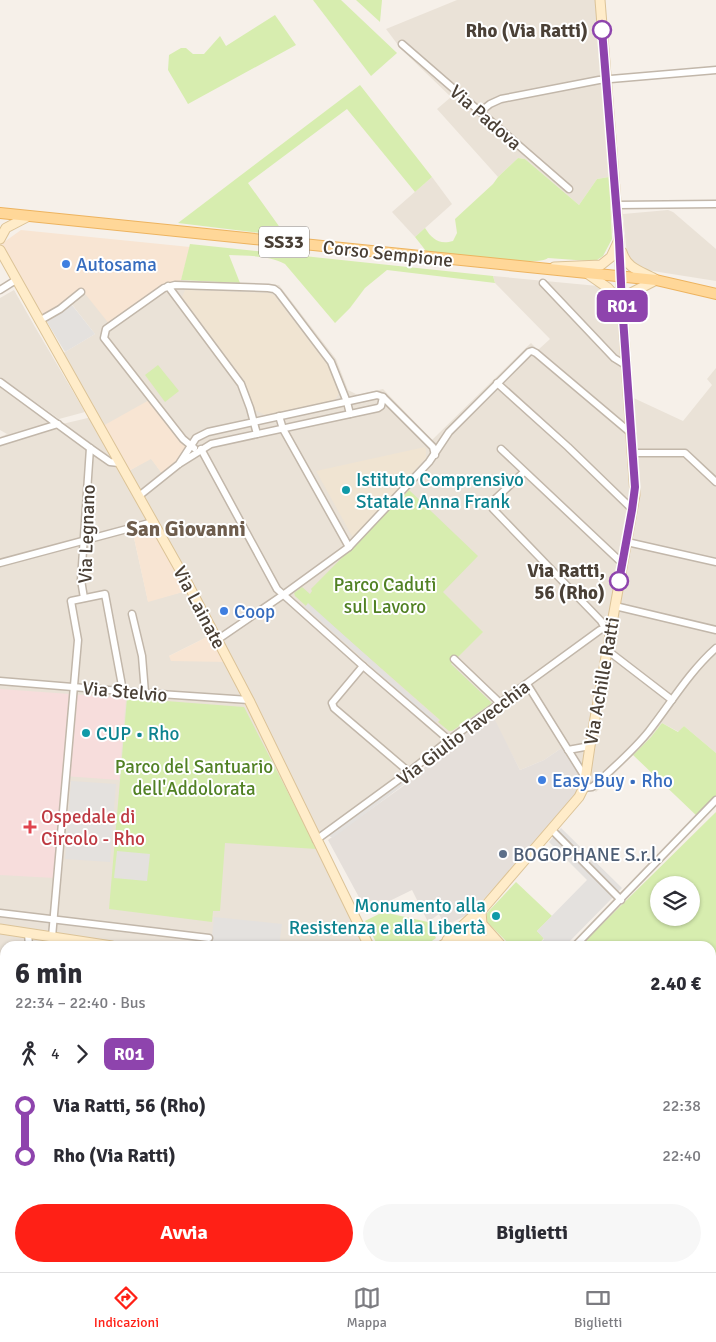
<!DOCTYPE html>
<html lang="it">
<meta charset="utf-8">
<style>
:root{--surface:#fff;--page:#f7f7f7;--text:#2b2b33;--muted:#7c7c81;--line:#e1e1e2;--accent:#ff2016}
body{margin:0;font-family:Signika,sans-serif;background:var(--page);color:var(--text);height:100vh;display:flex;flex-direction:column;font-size:19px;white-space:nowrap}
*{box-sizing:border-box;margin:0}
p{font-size:16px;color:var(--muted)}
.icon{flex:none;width:28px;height:28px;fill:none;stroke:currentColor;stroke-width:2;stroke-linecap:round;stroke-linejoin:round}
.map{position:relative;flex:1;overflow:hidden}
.drawer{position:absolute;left:0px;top:941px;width:716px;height:331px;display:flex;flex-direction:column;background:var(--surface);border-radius:15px 15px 0 0;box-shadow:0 1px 4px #0004}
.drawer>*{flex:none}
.badge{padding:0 10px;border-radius:8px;font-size:18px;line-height:32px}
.buttons{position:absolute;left:650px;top:876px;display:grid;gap:10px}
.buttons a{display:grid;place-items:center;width:50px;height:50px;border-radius:50%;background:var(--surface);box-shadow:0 1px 4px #0004;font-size:25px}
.map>.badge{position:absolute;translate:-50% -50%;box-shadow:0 0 0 2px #fff}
.legs{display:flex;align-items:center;gap:8px;height:55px;padding:0 15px;font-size:16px}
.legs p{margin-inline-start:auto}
.headline{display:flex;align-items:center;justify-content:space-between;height:85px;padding:0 15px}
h1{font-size:28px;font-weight:700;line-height:38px}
.action{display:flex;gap:10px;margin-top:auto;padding:10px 15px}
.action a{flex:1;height:58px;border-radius:30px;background:var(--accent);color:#fff;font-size:20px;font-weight:700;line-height:58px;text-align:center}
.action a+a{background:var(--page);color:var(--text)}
ul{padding:0 15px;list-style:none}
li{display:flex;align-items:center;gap:18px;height:50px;font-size:19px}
li i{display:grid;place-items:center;width:8px;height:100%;margin:0 6px;background:currentColor}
li i::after{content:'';width:12px;height:12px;margin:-6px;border:4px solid;border-radius:50%;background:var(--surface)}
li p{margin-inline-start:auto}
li:first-child i{background:linear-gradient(#0000 50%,currentColor 0)}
li:last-child i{background:linear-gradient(currentColor 50%,#0000 0)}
.menu{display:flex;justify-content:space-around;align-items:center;height:70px;border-top:1px solid var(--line);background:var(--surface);font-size:14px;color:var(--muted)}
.menu a{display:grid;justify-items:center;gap:2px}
.menu .on{color:var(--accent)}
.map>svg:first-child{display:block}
</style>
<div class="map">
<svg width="716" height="1272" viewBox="0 0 716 1272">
<rect width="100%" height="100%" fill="#f6f0e9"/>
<g fill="#eae2d7">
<path d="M457 0H597L596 24 609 177 597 179 579 205 525 159 518 158 498 177 437 109 451 97 401 49 386 29Z"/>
<path d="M432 177 452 204 415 237 392 212Z"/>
<path d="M668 210 673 212 716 249V281L640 269 627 257 623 214Z"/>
<path d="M493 276 598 286 620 310 625 394 683 421 712 385 707 379 716 368V753L684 726 679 732 662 723 651 737 596 792 582 777 563 747 544 760 520 770 488 709 408 768 404 774 318 835 219 640 353 549 432 463 441 450 438 447 430 459 346 547 218 639 127 472 151 458 163 475 179 465 101 427 60 355 95 334 70 302 84 292 163 288 180 284 181 280 279 285 336 359 348 390 358 395 383 389 432 440 531 343 538 350 550 339 495 283Z"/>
<path d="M14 290 35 327 85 412 59 419 0 377V298Z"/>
<path d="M0 383 58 425 92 417 153 523 132 529 148 601 190 590 213 634 169 656 228 662 355 924 363 946H134L0 926V437L7 434 0 430Z"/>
<path d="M0 930 103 946H5V1268H130L128 1272H0Z"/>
<path d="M711 1148 716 1152V1272H516L514 1268H711Z"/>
<path d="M132 1268H511L513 1272H130Z"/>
</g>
<g fill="#f8e5d3">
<path d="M21 230 190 247 180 284H175L110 325 82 290 40 319 0 245Z"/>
<path d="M151 399 189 447 185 454 163 475 151 459 127 472 101 427Z"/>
<path d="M153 523 190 590 148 602 132 529Z"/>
<path d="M213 634 228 662 171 661 169 656Z"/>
</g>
<path fill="#e5dfda" d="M492 714 520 770 544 760 563 747 582 777 580 788 577 793 468 917 465 916 445 926 439 914 428 922 412 890 367 912 328 840 420 774 431 758Z"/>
<g fill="#f0e4d2">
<path d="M185 290 268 293 274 295 329 367 339 393 335 400 265 415 255 410 244 380 182 297Z"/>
<path d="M425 447 426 449V458L354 536H352L316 471Z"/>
</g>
<path fill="#f7dddc" d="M0 689 126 698 119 780 64 776 55 878 0 875Z"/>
<g fill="#d7edaf" fill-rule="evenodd">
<path d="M313 0H341L397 53 371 76Z"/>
<path d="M356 0H382L380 22Z"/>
<path d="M275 15 296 45 188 104 168 70 169 55 181 48H186L193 54H204L220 36 226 46Z"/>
<path d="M360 85 432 177 415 192 347 109 248 183 286 236 178 223Z"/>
<path d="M518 158 525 159 579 205 597 179 609 177 612 239 603 256 597 260 589 261 548 258C534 268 448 254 426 251L415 237 425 228C432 239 439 245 453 241L457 233 455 219 493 184 498 177Z"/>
<path d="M190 244 493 276 495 283 387 270 365 288 350 308 335 323 285 264C268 255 248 256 229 255L240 283 181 280Z"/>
<path d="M158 365 179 391 165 402 145 375Z"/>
<path d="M409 490 478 556 443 592 483 632 451 664 492 703 452 731H449L438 722 440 720 308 604 306 606 295 596 294 593 302 587 310 594 312 591 311 589Z"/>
<path d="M127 698 244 707 317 849 225 843 220 911H213L212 922 109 909Z"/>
<path d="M662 723 678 732 684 726 716 753V796L698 817 633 755 651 737Z"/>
<path d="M716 812V1000L711 1005V946H580ZM659 885H691V918H659Z"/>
<path d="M516 882 552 916 537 931 544 938 537 946H511L487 922V913Z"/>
<path d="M383 912 428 922 436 938 425 946H378L365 921Z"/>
<path d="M712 1154 716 1158V1256L711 1259Z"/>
</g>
<g fill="#e4e1de">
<path d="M72 305 95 334 65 352 47 322Z"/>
<path d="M308 603 438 720 435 723 305 607Z"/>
<path d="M418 769 422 771 333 838 327 835Z"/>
<path d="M71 781 116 784 110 862 65 859Z"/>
<path d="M561 828 622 888 565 946H537L544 939 537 931 587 880 549 842Z"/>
<path d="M117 851 150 854 147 881 114 878Z"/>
<path d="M214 917 282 924 279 946H211Z"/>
</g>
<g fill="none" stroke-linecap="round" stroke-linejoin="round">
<defs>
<g id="street">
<path d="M402 44 569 189"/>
<path d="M480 112 490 104 501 99 599 80 716 70"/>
<path d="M616 205 716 204"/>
<path d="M543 283 614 358 627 366"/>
<path d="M168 286 241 384 250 408 257 434"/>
<path d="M0 290 16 280"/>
<path d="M39 321 60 309 81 292"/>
<path d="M0 382 90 448 110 462 119 463"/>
<path d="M497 383 568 447 633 510"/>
<path d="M383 397 433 447 435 455"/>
<path d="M279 416 283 429 349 547"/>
<path d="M0 442 58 424"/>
<path d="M194 448 183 439 104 338 106 329 164 288 175 285 268 288 274 289 278 292 331 362 347 402 350 414"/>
<path d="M201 449 277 589 363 666 449 740"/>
<path d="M501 449 623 564"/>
<path d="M632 453H685L716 482"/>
<path d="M524 472 492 502 491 505 493 509 601 621 605 628"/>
<path d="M139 496 179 464 211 444 378 408 381 406 383 397 377 395 208 432 196 438 179 464"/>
<path d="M627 542 716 562"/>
<path d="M0 563 153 522"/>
<path d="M84 598 81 580 90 448"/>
<path d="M615 606 716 630"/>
<path d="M132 614 142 656 145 693"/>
<path d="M217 640 283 595 349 547 429 462 449 432 529 352 532 351 536 353 632 434"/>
<path d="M607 650 672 700"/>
<path d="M454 659 500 703"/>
<path d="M363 666 332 703 334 708 409 772"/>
<path d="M0 681 145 693 249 700"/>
<path d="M527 684 585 777"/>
<path d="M568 750 590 746"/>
<path d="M584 788 592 787 597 783C615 766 634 750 649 731 671 703 689 672 716 648"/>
<path d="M551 829 621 900"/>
<path d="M316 840 409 772 449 740 600 630 605 628 610 629"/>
<path d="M0 913 209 938"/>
<path d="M28 933 29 946"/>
<path d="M52 937 78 640 71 601 105 594 123 691"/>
<path d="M575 946 716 800"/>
<path d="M0 1043 5 1042"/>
<path d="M711 1094 716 1090"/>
<path d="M0 1146H5"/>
<path d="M57 1268V1272"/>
<path d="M266 1268V1272"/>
<path d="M329 1268V1272"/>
<path d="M385 1268V1272"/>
<path d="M512 1268 515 1272"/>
<path d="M662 1268 665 1272"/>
<path d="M129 1272 131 1268"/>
<path d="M400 1272 409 1268"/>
<path d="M604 1272 610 1268"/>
</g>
<g id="secondary">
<path d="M0 239 6 228 27 217"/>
<path d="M0 250 188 584 249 700 369 946"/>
<path d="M622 252C627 269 641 271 655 279"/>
<path d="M554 267 601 265 611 257 618 242"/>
<path d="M588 274 608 288 622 304"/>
<path d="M622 304 631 293 656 280"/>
<path d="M481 911 482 924 500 944"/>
<path d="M0 929 112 946"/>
<path d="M474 937 471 929 475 918 579 797 584 787 590 746 635 495 622 304 619 240 600 0"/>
<path d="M447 940 474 915"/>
<path d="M441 946C460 932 481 936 500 946"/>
<path d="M711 1146 716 1151"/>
</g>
<path id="primary" d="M0 213 656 280 716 294"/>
</defs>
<use href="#street" stroke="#c2b7aa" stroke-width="9"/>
<use href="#secondary" stroke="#dcc397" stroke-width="11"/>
<use href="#primary" stroke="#edb35f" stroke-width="12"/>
<use href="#street" stroke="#fff" stroke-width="6"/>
<use href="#secondary" stroke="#ffecc9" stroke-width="9"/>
<use href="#primary" stroke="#ffd798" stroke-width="10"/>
</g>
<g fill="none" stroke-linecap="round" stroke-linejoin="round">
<defs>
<path id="line-1" d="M602 30 619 240 622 304 635 487 632 510 619 581"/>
</defs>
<use href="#line-1" stroke="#fff" stroke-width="11"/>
<use href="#line-1" stroke="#8e44ad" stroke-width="8"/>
</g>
<g fill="#fff" stroke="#8e44ad" stroke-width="2.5">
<circle cx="602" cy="30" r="9"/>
<circle cx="619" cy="581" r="9"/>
</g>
<g fill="#3f7fe0" stroke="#fff" stroke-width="2">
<circle cx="66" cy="264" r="5"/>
<circle cx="224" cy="611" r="5"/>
<circle cx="542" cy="780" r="5"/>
</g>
<g fill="#0f9aa8" stroke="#fff" stroke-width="2">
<circle cx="346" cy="490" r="5"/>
<circle cx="86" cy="733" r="5"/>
<circle cx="496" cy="916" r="5"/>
</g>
<path fill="#e0444e" stroke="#fff" stroke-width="2" d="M27.5 819.5h5v5h5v5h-5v5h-5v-5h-5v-5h5z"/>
<circle fill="#5c6f8a" stroke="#fff" stroke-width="2" cx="503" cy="854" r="5"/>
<g text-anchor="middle" stroke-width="4" stroke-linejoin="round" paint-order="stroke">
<rect fill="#fff" stroke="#807972" stroke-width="1" x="259" y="226.5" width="50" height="31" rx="4"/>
<g font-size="18" font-weight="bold" fill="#4a4036">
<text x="284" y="248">SS33</text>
</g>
<g font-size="19" font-weight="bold" fill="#4a4036" stroke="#fff" text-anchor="end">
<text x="588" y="37">Rho (Via Ratti)</text>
<text x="605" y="577">Via Ratti,<tspan x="605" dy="22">56 (Rho)</tspan></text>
</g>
<g font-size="19" fill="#4a4036" stroke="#fff">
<text transform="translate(486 117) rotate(41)" y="7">Via Padova</text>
<text transform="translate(388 253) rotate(6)" y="7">Corso Sempione</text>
<text transform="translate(86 534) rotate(-88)" y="7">Via Legnano</text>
<text transform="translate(200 607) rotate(62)" y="7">Via Lainate</text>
<text transform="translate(601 681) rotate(-80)" y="7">Via Achille Ratti</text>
<text transform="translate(125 691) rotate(5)" y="7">Via Stelvio</text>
<text transform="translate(463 732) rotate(-37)" y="7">Via Giulio Tavecchia</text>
</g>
<g font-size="19" fill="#366cbe" stroke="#fff" text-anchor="start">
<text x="76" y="271">Autosama</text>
<text x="234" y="618">Coop</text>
<text x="552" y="787">Easy Buy • Rho</text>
</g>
<g font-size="19" fill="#0d838f" stroke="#fff" text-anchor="start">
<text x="356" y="486">Istituto Comprensivo<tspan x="356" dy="22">Statale Anna Frank</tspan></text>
<text x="96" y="740">CUP • Rho</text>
<text x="486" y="912" text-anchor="end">Monumento alla<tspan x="486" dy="22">Resistenza e alla Libertà</tspan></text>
</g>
<g font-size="19" fill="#518124" stroke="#fff">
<text x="385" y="591">Parco Caduti<tspan x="385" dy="22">sul Lavoro</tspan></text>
<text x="194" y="773">Parco del Santuario<tspan x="194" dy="22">dell'Addolorata</tspan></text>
</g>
<g font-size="19" fill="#be3a42" stroke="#fff" text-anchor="start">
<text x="41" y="823">Ospedale di<tspan x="41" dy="22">Circolo - Rho</tspan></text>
</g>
<g font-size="19" fill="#4e5e75" stroke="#fff" text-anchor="start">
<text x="513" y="861">BOGOPHANE S.r.l.</text>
</g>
<g font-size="21" font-weight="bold" fill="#6e5d4d" stroke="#fff">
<text x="186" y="536">San Giovanni</text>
</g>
</g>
</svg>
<div class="buttons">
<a><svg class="icon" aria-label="layers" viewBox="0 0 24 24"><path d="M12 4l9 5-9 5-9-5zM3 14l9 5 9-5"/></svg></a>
</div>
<b class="badge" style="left:622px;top:306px;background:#8e44ad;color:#fff">R01</b>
<section class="drawer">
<div class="headline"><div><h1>6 min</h1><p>22:34 – 22:40 · Bus</p></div><b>2.40 €</b></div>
<div class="legs"><svg class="icon" aria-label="walk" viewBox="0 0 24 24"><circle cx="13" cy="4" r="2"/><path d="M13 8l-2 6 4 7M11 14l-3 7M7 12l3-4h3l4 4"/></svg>4<svg class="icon" aria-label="forward" viewBox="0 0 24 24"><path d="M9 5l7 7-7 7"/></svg><b class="badge" style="background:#8e44ad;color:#fff">R01</b></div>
<ul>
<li><i style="color:#8e44ad"></i><b>Via Ratti, 56 (Rho)</b><p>22:38</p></li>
<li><i style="color:#8e44ad"></i><b>Rho (Via Ratti)</b><p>22:40</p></li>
</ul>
<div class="action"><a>Avvia</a><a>Biglietti</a></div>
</section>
</div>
<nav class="menu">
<a class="on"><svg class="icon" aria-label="directions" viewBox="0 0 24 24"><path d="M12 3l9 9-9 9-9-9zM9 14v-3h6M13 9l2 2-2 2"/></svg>Indicazioni</a>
<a><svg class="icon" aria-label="map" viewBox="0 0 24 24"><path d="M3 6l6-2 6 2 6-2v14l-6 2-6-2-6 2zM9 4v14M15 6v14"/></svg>Mappa</a>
<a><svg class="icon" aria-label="tickets" viewBox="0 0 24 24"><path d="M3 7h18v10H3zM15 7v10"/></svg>Biglietti</a>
</nav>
